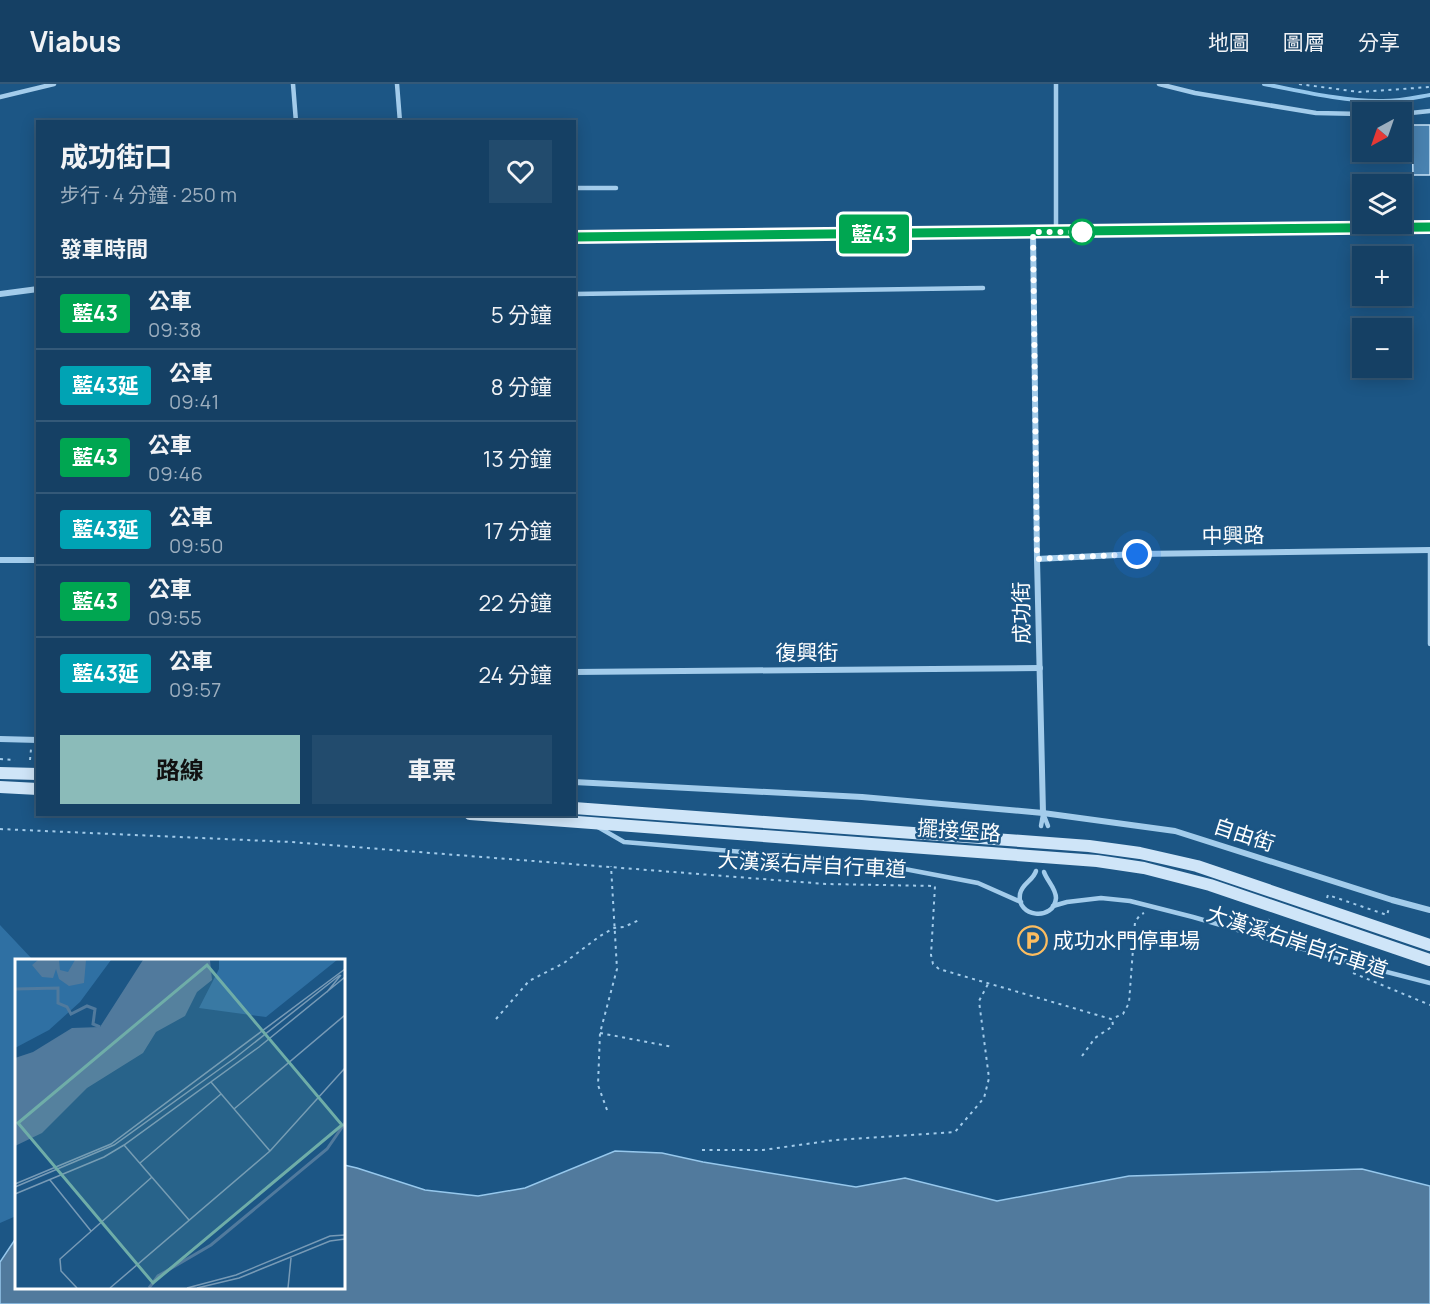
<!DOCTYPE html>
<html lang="zh-TW">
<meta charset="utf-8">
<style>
:root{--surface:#154064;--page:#224b6d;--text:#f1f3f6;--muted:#9dafbf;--line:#345978;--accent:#8bbbb9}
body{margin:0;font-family:Manrope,"Noto Sans TC",sans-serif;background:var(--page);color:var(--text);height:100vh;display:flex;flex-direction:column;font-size:22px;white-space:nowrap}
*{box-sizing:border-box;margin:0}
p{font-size:20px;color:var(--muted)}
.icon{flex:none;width:33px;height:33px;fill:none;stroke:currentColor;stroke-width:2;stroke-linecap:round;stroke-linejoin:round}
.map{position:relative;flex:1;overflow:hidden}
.side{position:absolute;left:36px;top:36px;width:540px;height:696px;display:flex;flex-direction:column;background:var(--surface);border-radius:0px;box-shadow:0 3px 15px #0003,0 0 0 2px var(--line)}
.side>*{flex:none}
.badge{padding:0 12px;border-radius:4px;font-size:21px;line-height:39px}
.needle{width:39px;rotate:220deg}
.buttons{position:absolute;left:1352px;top:18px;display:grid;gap:12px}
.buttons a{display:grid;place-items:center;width:60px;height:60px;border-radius:0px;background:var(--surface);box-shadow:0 3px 15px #0003,0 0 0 2px var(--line);font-size:30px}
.you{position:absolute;width:30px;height:30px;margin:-15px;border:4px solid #fff;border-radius:50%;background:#1a73e8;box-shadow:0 0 0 9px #1a73e833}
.map>.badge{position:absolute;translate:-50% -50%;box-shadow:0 0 0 3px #fff}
h2{padding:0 24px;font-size:22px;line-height:54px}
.round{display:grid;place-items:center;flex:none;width:63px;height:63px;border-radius:0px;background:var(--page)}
.headline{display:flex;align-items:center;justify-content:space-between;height:102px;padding:0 24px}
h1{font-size:28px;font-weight:700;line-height:45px}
.action{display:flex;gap:12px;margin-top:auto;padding:12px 24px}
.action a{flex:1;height:69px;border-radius:0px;background:var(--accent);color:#111;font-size:24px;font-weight:700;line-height:69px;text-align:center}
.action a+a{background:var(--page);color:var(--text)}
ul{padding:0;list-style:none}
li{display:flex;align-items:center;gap:18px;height:72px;padding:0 24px;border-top:2px solid var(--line)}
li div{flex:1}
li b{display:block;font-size:22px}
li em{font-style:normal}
li .badge{min-width:66px;font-weight:700;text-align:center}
header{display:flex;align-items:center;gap:36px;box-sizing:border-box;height:84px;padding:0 30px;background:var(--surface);border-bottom:2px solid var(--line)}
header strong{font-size:28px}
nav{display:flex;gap:33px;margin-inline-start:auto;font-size:21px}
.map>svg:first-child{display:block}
</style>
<header>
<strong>Viabus</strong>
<nav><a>地圖</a><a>圖層</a><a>分享</a></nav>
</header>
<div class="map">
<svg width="1430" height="1220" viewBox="0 0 1430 1220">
<rect width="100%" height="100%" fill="#1c5685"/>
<path fill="#2f70a3" d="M0 841 33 876H16V1132L0 1139Z"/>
<path fill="#517a9d" stroke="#96c8ed" stroke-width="1.5" d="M615 1067 662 1069 703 1078 856 1103 905 1094 997 1117 1129 1092 1362 1085 1430 1102V1220H0V1178L16 1154V1204H344V1081L357 1084 425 1106 478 1112 525 1104Z"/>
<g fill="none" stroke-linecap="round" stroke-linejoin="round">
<path stroke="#96c8ed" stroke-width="4" d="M1264 0C1301 7 1340 17 1379 17 1396 18 1413 14 1430 11"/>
</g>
<path fill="#4982b0" stroke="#c8e3f8" stroke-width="1.5" d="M1412 41H1430V91H1413Z"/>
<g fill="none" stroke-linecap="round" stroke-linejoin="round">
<g stroke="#a3cceb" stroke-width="2" stroke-dasharray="3 4.5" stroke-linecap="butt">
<path d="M1299 0 1359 8 1430 3"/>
<path d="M1370 28 1394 27"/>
<path d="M0 675 15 676"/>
<path d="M30 676 31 665"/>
<path d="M0 745 291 758 826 800 935 802 931 871 933 880 939 885 1111 935 1123 930 1129 919 1135 838 1140 831 1144 829"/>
<path d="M1327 814 1328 811 1387 831 1389 824"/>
<path d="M1269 835 1268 840 1304 853 1303 857"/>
<path d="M1353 889 1430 921"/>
<path d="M496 935 529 897 564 879 600 852 614 844 624 843 639 836"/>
<path d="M600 949 673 963"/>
<path d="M1082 972 1095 954 1113 942 1112 934"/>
<path d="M607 1026 598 1001 600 949 617 885 611 782"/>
<path d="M702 1066H763L835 1056 955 1048 984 1014 989 994 979 917 988 900"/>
</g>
<g stroke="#a3cceb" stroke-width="4.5">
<path d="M293 0 296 38"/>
<path d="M397 0 400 38"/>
<path d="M1056 0V148"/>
<path d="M1159 0 1195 9 1316 29 1362 30"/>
<path d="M0 13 54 0"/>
<path d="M1401 30 1430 27"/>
<path d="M574 104H616"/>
<path d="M574 210 983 204"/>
<path d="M1430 466V560"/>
<path d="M1043 729 1048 742"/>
<path d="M1041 742 1043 731"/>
<path d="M598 743 624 758 873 779 978 799 1021 818"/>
<path d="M1036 787C1033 797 1022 799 1020 810 1016 833 1054 838 1056 814 1056 804 1047 797 1044 788"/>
<path d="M1053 822 1067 818 1101 814 1130 817 1193 833 1348 878 1430 899"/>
</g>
<g stroke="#a3cceb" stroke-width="6">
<path d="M1033 148 1037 475 1043 729"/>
<path d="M574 153 1430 143"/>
<path d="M0 210 38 205"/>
<path d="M1037 475 1137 470 1430 466"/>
<path d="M0 476H38"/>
<path d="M574 588 1040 584"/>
<path d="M0 655 38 656"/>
<path d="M574 698 862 713 1043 729 1175 747 1392 816 1430 826"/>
</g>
<g stroke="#cfe5f8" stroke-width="12">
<path d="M0 689 38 690"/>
<path d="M0 703 38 705"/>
<path d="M574 724 1089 762 1140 769 1197 782 1430 861"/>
<path d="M470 730 1097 777 1144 784 1210 801 1430 876"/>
</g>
</g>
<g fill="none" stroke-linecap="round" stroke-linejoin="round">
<defs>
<path id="line" d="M574 153 1430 143"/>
</defs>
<use href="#line" stroke="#fff" stroke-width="14"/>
<use href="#line" stroke="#00a651" stroke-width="9"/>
<path stroke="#fff" stroke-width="6" stroke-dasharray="0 10.8" d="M1082 148H1033L1037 475 1137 470"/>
</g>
<defs>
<symbol id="parking-ring" viewBox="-11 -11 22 22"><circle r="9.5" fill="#1c5685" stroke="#fcbd60" stroke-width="1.5"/><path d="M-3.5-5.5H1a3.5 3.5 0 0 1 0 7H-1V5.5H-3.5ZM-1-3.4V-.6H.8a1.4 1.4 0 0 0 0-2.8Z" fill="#fcbd60"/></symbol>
</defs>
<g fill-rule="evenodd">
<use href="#parking-ring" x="1016" y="840" width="33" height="33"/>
</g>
<circle fill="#fff" stroke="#00a651" stroke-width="3" cx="1082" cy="148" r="12"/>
<g text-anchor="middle" stroke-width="5" stroke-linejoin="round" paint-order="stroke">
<g font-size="21" fill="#fff" stroke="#1c5685">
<text transform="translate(1233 452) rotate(-1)" y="7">中興路</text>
<text transform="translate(1022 529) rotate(-91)" y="7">成功街</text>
<text x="807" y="576">復興街</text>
<text transform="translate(959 747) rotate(4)" y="7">擺接堡路</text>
<text transform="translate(1244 751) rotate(18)" y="7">自由街</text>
<text transform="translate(812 781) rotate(3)" y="7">大漢溪右岸自行車道</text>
<text transform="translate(1297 858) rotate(18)" y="7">大漢溪右岸自行車道</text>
</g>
<g font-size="21" fill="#fff" stroke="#1c5685" text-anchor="start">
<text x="1053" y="864">成功水門停車場</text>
</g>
</g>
<g transform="translate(15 875)">
<rect width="330" height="330" fill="#1c5685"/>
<path d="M0 1H96L65 43 34 71 0 89ZM204 1H322L251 58 184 49 204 10Z" fill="#2f70a3"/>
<path d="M23 1H44L45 11 53 13 60 1H71L69 24 54 27 44 20 41 10 38 19 27 18 17 6ZM128 1H195L197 21 182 33 170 57 141 73 128 94 72 129 27 174 0 187V99L18 93 57 69 85 68Z" fill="#517a9d"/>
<path fill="none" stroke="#517a9d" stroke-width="3" d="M0 30 43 29V44L52 48 56 55 72 47 80 50 78 65 85 68M134 329 143 317 196 286 312 190 330 164"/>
<path fill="none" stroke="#779ab6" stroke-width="1.5" d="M312 33 326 16M196 123 255 192M219 150 330 56M109 186 174 261M125 204 206 135M35 221 76 272M0 225 96 185 330 10M0 228 99 186 220 99 325 16M0 235 89 198 109 186 244 88 330 18M62 329 46 312 45 300 137 218M95 329 255 192 330 109M172 329 221 316 315 277 330 276M182 329 224 319 315 282 330 280M273 329 276 299"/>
<path fill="#6fada8" fill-opacity="0.15" stroke="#6fada8" stroke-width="3" d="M192 6 327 166 138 324 3 164Z"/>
<rect width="330" height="330" fill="none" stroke="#fff" stroke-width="3"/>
</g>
</svg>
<div class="buttons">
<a><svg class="needle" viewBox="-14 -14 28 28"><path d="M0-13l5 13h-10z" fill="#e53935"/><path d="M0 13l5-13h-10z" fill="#9dafbf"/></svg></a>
<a><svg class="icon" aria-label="layers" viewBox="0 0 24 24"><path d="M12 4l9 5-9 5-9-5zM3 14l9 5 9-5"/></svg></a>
<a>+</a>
<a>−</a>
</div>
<div class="you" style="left:1137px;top:470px"></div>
<b class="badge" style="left:874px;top:150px;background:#00a651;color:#fff">藍43</b>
<section class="side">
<div class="headline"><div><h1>成功街口</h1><p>步行 · 4 分鐘 · 250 m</p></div><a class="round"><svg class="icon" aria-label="heart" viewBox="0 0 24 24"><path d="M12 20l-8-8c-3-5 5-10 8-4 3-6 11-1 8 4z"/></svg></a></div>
<h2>發車時間</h2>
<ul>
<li><span class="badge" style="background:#00a651;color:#fff">藍43</span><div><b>公車</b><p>09:38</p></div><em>5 分鐘</em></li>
<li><span class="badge" style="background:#00a3b4;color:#fff">藍43延</span><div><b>公車</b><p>09:41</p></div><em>8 分鐘</em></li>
<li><span class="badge" style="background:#00a651;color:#fff">藍43</span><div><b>公車</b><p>09:46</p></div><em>13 分鐘</em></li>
<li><span class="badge" style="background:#00a3b4;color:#fff">藍43延</span><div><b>公車</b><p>09:50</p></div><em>17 分鐘</em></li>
<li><span class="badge" style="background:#00a651;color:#fff">藍43</span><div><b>公車</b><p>09:55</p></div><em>22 分鐘</em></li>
<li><span class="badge" style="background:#00a3b4;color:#fff">藍43延</span><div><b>公車</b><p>09:57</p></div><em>24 分鐘</em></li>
</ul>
<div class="action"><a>路線</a><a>車票</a></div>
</section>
</div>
